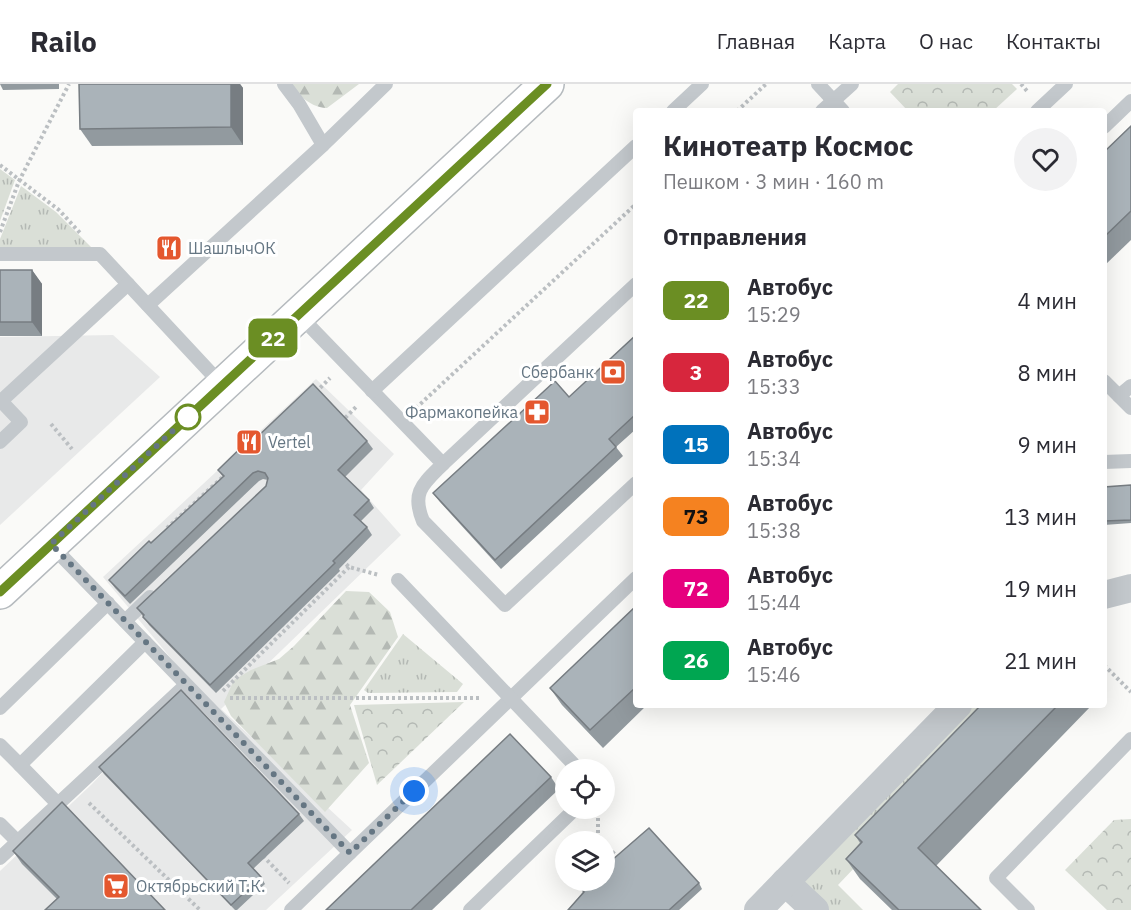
<!DOCTYPE html>
<html lang="ru">
<meta charset="utf-8">
<style>
:root{--surface:#fff;--page:#f2f2f3;--text:#2b2b33;--muted:#7c7c81;--line:#e1e1e2}
body{margin:0;font-family:"IBM Plex Sans",sans-serif;background:var(--page);color:var(--text);height:100vh;display:flex;flex-direction:column;font-size:22px;white-space:nowrap}
*{box-sizing:border-box;margin:0}
p{font-size:20px;color:var(--muted)}
.icon{flex:none;width:33px;height:33px;fill:none;stroke:currentColor;stroke-width:2;stroke-linecap:round;stroke-linejoin:round}
.map{position:relative;flex:1;overflow:hidden}
.details{position:absolute;left:633px;top:24px;width:474px;height:600px;display:flex;flex-direction:column;background:var(--surface);border-radius:6px;box-shadow:0 6px 24px #0002}
.details>*{flex:none}
.badge{padding:0 12px;border-radius:9px;font-size:21px;line-height:39px}
.fabs{position:absolute;left:555px;top:675px;display:grid;gap:12px}
.fabs a{display:grid;place-items:center;width:60px;height:60px;border-radius:50%;background:var(--surface);box-shadow:0 6px 24px #0002;font-size:30px}
.you{position:absolute;width:30px;height:30px;margin:-15px;border:4px solid #fff;border-radius:50%;background:#1a73e8;box-shadow:0 0 0 9px #1a73e833}
.map>.badge{position:absolute;translate:-50% -50%;box-shadow:0 0 0 3px #fff}
h2{padding:0 30px;font-size:22px;line-height:54px}
.round{display:grid;place-items:center;flex:none;width:63px;height:63px;border-radius:32px;background:var(--page)}
.headline{display:flex;align-items:center;justify-content:space-between;height:102px;padding:0 30px}
h1{font-size:28px;font-weight:700;line-height:45px}
ul{padding:0;list-style:none}
li{display:flex;align-items:center;gap:18px;height:72px;padding:0 30px}
li div{flex:1}
li b{display:block;font-size:22px}
li em{font-style:normal}
li .badge{min-width:66px;font-weight:700;text-align:center}
header{display:flex;align-items:center;gap:36px;box-sizing:border-box;height:84px;padding:0 30px;background:var(--surface);border-bottom:2px solid var(--line)}
header strong{font-size:28px}
nav{display:flex;gap:33px;margin-inline-start:auto;font-size:21px}
.map>svg:first-child{display:block}
</style>
<header>
<strong>Railo</strong>
<nav><a>Главная</a><a>Карта</a><a>О нас</a><a>Контакты</a></nav>
</header>
<div class="map">
<svg width="1131" height="826" viewBox="0 0 1131 826">
<defs>
<pattern id="grass-tufts" width="24" height="20" patternUnits="userSpaceOnUse" patternTransform="scale(1.5)"><rect width="24" height="20" fill="#dadfd7"/><path d="M3 7l-1-3M5 7V3M7 7l1-3M15 17l-1-3M17 17v-4M19 17l1-3" fill="none" stroke="#b4b9b4"/></pattern>
<pattern id="forest-firs" width="22" height="20" patternUnits="userSpaceOnUse" patternTransform="scale(1.5)"><rect width="22" height="20" fill="#dadfd7"/><path d="M5 1l3.5 6h-7zM16 11l3.5 6h-7z" fill="#b4b9b4"/></pattern>
<pattern id="park-crowns" width="20" height="18" patternUnits="userSpaceOnUse" patternTransform="scale(1.5)"><rect width="20" height="18" fill="#dadfd7"/><path d="M2 6a3 3 0 1 1 6 0M12 15a3 3 0 1 1 6 0" fill="none" stroke="#b4b9b4"/></pattern>
</defs>
<rect width="100%" height="100%" fill="#fafaf8"/>
<g fill="#e8e9e9">
<path d="M113 251 160 293 0 441V253Z"/>
<path d="M316 295 394 370 361 406 401 451 221 625 352 746 266 826H0V787L92 700 190 597 103 493Z"/>
</g>
<g fill="url(#grass-tufts)">
<path d="M0 85 15 96 0 137Z"/>
<path d="M21 102 56 128 97 169 0 167V155Z"/>
<path d="M403 550 463 600 457 608 368 609 364 606Z"/>
<path d="M965 621H1009L838 801 863 826H819L790 798Z"/>
</g>
<g fill="url(#forest-firs)">
<path d="M284 0H359L327 24C306 23 301 8 284 0Z"/>
<path d="M346 507 369 508 390 528 398 553 350 621 369 679 325 728 231 632 224 618 234 596 251 586 279 575 294 562Z"/>
</g>
<g fill="url(#park-crowns)">
<path d="M898 0H1012L1017 5 993 27H908L890 8Z"/>
<path d="M464 618 377 701 354 621Z"/>
<path d="M1131 735V826H1107L1065 786 1114 736Z"/>
</g>
<g fill="none" stroke-linecap="round" stroke-linejoin="round">
<defs>
<path id="primary" d="M0 508 547 0"/>
</defs>
<use href="#primary" stroke="#b5babe" stroke-width="36"/>
<g stroke="#bbbfc2" stroke-width="4" stroke-dasharray="3 3" stroke-linecap="butt">
<path d="M1021 0 1027 7"/>
<path d="M737 27 766 0"/>
<path d="M0 81 59 126 81 150"/>
<path d="M0 148 19 97 69 0"/>
<path d="M316 308 330 294"/>
<path d="M416 324 636 120"/>
<path d="M341 338 357 322"/>
<path d="M51 340 72 365"/>
<path d="M167 444 226 390"/>
<path d="M342 476 349 483 379 491"/>
<path d="M1104 581 1131 608"/>
<path d="M223 607 349 483"/>
<path d="M230 614H480"/>
<path d="M89 719 200 826"/>
<path d="M598 728V752L603 758"/>
<path d="M604 759 620 776"/>
<path d="M263 772 289 799"/>
</g>
<g stroke="#c3c8cc" stroke-width="14">
<path d="M284 0 299 20 323 61"/>
<path d="M818 0 843 27"/>
<path d="M673 27 702 0"/>
<path d="M822 27 852 0"/>
<path d="M1037 27 1066 0"/>
<path d="M1104 43 1131 17"/>
<path d="M0 170H100L222 301"/>
<path d="M148 221 323 61 386 0"/>
<path d="M299 231 443 380C423 400 411 408 423 437L505 521 636 399"/>
<path d="M1104 297 1131 324"/>
<path d="M372 307 636 62"/>
<path d="M1119 312 1131 302"/>
<path d="M0 358 21 338 1 317 128 200"/>
<path d="M1104 378 1131 377"/>
<path d="M443 380 636 200"/>
<path d="M50 460 350 769 636 494"/>
<path d="M398 496 579 686"/>
<path d="M125 537 150 513"/>
<path d="M0 624 108 519"/>
<path d="M0 661 20 681 145 558"/>
<path d="M58 720 186 601"/>
<path d="M0 740 17 757"/>
<path d="M0 774 58 720 20 681"/>
<path d="M291 826 350 769"/>
<path d="M470 826 576 724"/>
<path d="M1028 826 996 794 1131 655"/>
</g>
<g stroke="#c3c8cc" stroke-width="28">
<path d="M1104 511 1131 504"/>
<path d="M785 798 815 826"/>
<path d="M758 826 958 621"/>
</g>
<use href="#primary" stroke="#fff" stroke-width="33"/>
</g>
<g fill="#929a9f">
<path d="M0 0H59V5L3 6Z"/>
<path d="M79 0H240L243 4V61L92 62 80 45Z"/>
<path d="M1131 42V156L1104 182V68Z"/>
<path d="M0 186H32L42 200V252H0Z"/>
<path d="M636 251V345L616 363 623 372 501 485 440 418 433 409 569 313Z"/>
<path d="M255 355 367 357 373 365 345 393 369 416 374 424 361 437 367 443 372 451 339 485 340 487 216 609 149 541 137 524 266 402 268 396 263 395 259 397 130 520 115 504 109 496 223 393 218 386Z"/>
<path d="M1131 401V439L1104 441V403Z"/>
<path d="M636 522V621H647L603 664 562 621 550 604Z"/>
<path d="M981 621H1092L936 782 981 826H892L860 795 846 775 860 759 855 751Z"/>
<path d="M99 683 299 730 304 737 253 785 261 793 265 800 237 826H235L104 690Z"/>
<path d="M551 693 559 705 432 826H326Z"/>
<path d="M13 767 165 826 57 815 22 780Z"/>
<path d="M699 799 702 805 679 826H568L583 808 581 804Z"/>
</g>
<g fill="#777d82">
<path d="M231 0H240L243 4V61L231 43Z"/>
<path d="M32 186 42 200V252L32 238Z"/>
</g>
<g fill="#aab3b9" stroke="#777d82" stroke-width="1.5">
<path d="M79 0H231V43L80 45Z"/>
<path d="M1131 42V127L1104 153V68Z"/>
<rect x="0" y="186" width="32" height="52"/>
<path d="M636 251V330L609 355 616 363 495 476 433 409 555 297 569 313Z"/>
<path d="M313 300 367 357 338 386 369 416 354 431 367 443 333 477 335 479 210 601 143 533 144 531 137 524 266 402 268 394 265 389 258 387 253 389 125 512 109 496 149 457 151 459 224 392 218 386 253 352 255 355Z"/>
<path d="M1131 401V436L1104 437V403Z"/>
<path d="M636 522V603L590 646 550 604Z"/>
<path d="M181 606 299 730 248 779 261 793 231 821 99 683Z"/>
<path d="M981 621H1058L918 764 981 826H899L846 775 862 758 855 751Z"/>
<path d="M510 650 551 693 411 826H326Z"/>
<path d="M62 718 165 826H45L59 813 13 767Z"/>
<path d="M649 744 699 799 669 826H568L584 808 581 804 590 796H604V783Z"/>
</g>
<g fill="none" stroke-linecap="round" stroke-linejoin="round">
<defs>
<path id="line" d="M0 508 547 0"/>
</defs>
<use href="#line" stroke="#fff" stroke-width="14"/>
<use href="#line" stroke="#6b8e23" stroke-width="9"/>
<path stroke="#657683" stroke-width="6" stroke-dasharray="0 10.8" d="M188 333 192 329 51 460 350 769 414 707"/>
</g>
<defs>
<symbol id="restaurant-square" viewBox="-11 -11 22 22"><rect x="-9" y="-9" width="18" height="18" rx="4" fill="#e4572e" stroke="#fff"/><path d="M-5-6h1v4h1v-4h1v4h1v-4h1v5L-1.5 .5V6h-2V.5L-5-1ZM5-6V6H3V1.5H1.5Q1.5-4 5-6Z" fill="#fff"/></symbol>
<symbol id="bank-square" viewBox="-11 -11 22 22"><rect x="-9" y="-9" width="18" height="18" rx="4" fill="#e4572e" stroke="#fff"/><path d="M-6-4H6V4H-6ZM0-2.3a2.3 2.3 0 1 0 0 4.6a2.3 2.3 0 1 0 0-4.6Z" fill="#fff"/></symbol>
<symbol id="pharmacy-square" viewBox="-11 -11 22 22"><rect x="-9" y="-9" width="18" height="18" rx="4" fill="#e4572e" stroke="#fff"/><path d="M-2-6h4v4h4v4h-4v4h-4v-4h-4v-4h4Z" fill="#fff"/></symbol>
<symbol id="supermarket-square" viewBox="-11 -11 22 22"><rect x="-9" y="-9" width="18" height="18" rx="4" fill="#e4572e" stroke="#fff"/><path d="M-6-5.5h2.5l.6 2H6L4.5 2H-2.5L-4.4-4H-6ZM-1.5 3.2a1.3 1.3 0 1 0 .1 0ZM3 3.2a1.3 1.3 0 1 0 .1 0Z" fill="#fff"/></symbol>
</defs>
<g fill-rule="evenodd">
<use href="#restaurant-square" x="154" y="149" width="30" height="30"/>
<use href="#bank-square" x="598" y="273" width="30" height="30"/>
<use href="#pharmacy-square" x="522" y="313" width="30" height="30"/>
<use href="#restaurant-square" x="234" y="343" width="30" height="30"/>
<use href="#supermarket-square" x="101" y="787" width="30" height="30"/>
</g>
<circle fill="#fff" stroke="#6b8e23" stroke-width="3" cx="188" cy="333" r="12"/>
<g text-anchor="middle" stroke-width="6" stroke-linejoin="round" paint-order="stroke">
<g font-size="16" fill="#657683" stroke="#fff" text-anchor="start">
<text x="188" y="170">ШашлычОК</text>
<text x="594" y="294" text-anchor="end">Сбербанк</text>
<text x="518" y="334" text-anchor="end">Фармакопейка</text>
<text x="268" y="364">Vertel</text>
<text x="136" y="808">Октябрьский Т.К.</text>
</g>
</g>
</svg>
<div class="fabs">
<a><svg class="icon" aria-label="locate" viewBox="0 0 24 24"><circle cx="12" cy="12" r="6"/><path d="M12 2v4M12 18v4M2 12h4M18 12h4"/></svg></a>
<a><svg class="icon" aria-label="layers" viewBox="0 0 24 24"><path d="M12 4l9 5-9 5-9-5zM3 14l9 5 9-5"/></svg></a>
</div>
<div class="you" style="left:414px;top:707px"></div>
<b class="badge" style="left:273px;top:254px;background:#6b8e23;color:#fff">22</b>
<section class="details">
<div class="headline"><div><h1>Кинотеатр Космос</h1><p>Пешком · 3 мин · 160 m</p></div><a class="round"><svg class="icon" aria-label="heart" viewBox="0 0 24 24"><path d="M12 20l-8-8c-3-5 5-10 8-4 3-6 11-1 8 4z"/></svg></a></div>
<h2>Отправления</h2>
<ul>
<li><span class="badge" style="background:#6b8e23;color:#fff">22</span><div><b>Автобус</b><p>15:29</p></div><em>4 мин</em></li>
<li><span class="badge" style="background:#d7263d;color:#fff">3</span><div><b>Автобус</b><p>15:33</p></div><em>8 мин</em></li>
<li><span class="badge" style="background:#0072bc;color:#fff">15</span><div><b>Автобус</b><p>15:34</p></div><em>9 мин</em></li>
<li><span class="badge" style="background:#f58220;color:#111">73</span><div><b>Автобус</b><p>15:38</p></div><em>13 мин</em></li>
<li><span class="badge" style="background:#e6007e;color:#fff">72</span><div><b>Автобус</b><p>15:44</p></div><em>19 мин</em></li>
<li><span class="badge" style="background:#00a651;color:#fff">26</span><div><b>Автобус</b><p>15:46</p></div><em>21 мин</em></li>
</ul>
</section>
</div>
